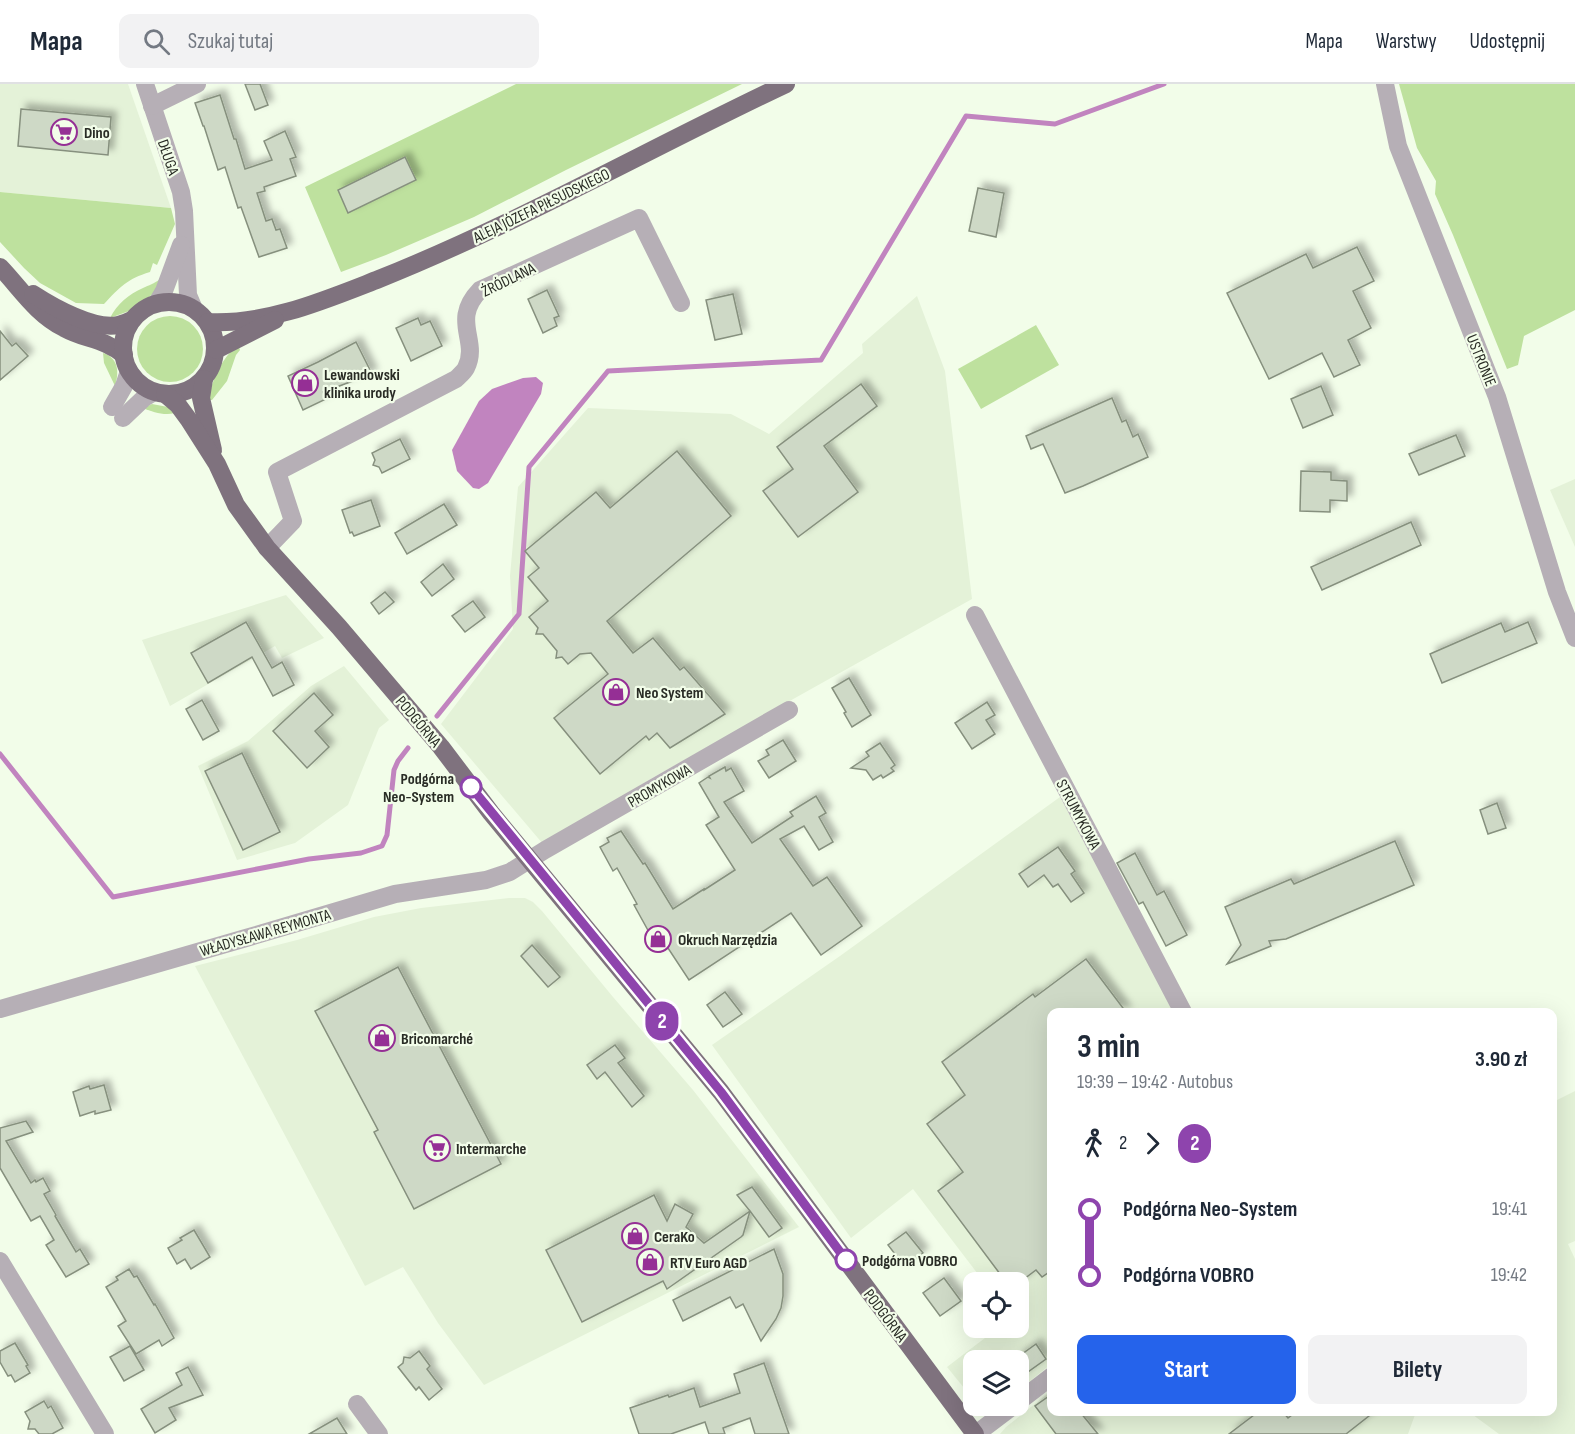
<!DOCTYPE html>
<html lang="pl">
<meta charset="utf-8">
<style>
:root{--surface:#fff;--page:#f2f2f3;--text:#1f2937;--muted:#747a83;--line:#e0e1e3;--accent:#2563eb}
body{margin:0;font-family:"Sofia Sans Condensed",sans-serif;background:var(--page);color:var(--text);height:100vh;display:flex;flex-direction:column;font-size:22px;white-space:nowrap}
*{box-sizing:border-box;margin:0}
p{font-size:20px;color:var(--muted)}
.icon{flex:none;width:33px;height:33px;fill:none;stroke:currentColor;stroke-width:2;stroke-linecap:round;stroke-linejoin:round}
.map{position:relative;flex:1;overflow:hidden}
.details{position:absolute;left:1047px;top:924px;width:510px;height:408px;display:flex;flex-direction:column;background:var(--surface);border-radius:12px;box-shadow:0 6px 24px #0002}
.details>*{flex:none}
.badge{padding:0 12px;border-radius:20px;font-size:21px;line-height:39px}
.tools{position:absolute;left:963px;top:1188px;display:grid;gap:12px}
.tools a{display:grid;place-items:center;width:66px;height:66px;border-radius:12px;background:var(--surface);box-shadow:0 6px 24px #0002;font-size:30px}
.map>.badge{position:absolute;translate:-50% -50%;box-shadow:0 0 0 3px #fff}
.legs{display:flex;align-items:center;gap:9px;height:66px;padding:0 30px;font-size:20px}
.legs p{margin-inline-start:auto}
.headline{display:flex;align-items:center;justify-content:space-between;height:102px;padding:0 30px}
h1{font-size:33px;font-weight:700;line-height:45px}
.action{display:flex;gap:12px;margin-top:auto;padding:12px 30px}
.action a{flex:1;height:69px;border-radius:12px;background:var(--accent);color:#fff;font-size:24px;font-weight:700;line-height:69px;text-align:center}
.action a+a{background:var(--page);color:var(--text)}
ul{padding:0 30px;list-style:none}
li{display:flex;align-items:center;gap:21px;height:66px;font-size:22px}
li i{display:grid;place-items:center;width:9px;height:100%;margin:0 8px;background:currentColor}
li i::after{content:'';width:15px;height:15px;margin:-8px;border:4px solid;border-radius:50%;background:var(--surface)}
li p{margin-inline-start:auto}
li:first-child i{background:linear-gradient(#0000 50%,currentColor 0)}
li:last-child i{background:linear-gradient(currentColor 50%,#0000 0)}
header{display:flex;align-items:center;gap:36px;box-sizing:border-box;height:84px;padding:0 30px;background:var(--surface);border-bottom:2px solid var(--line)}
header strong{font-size:28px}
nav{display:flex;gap:33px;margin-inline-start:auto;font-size:21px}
.search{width:420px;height:54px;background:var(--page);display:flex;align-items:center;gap:15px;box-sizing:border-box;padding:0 21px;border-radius:12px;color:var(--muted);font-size:22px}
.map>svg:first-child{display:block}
</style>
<header>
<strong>Mapa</strong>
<div class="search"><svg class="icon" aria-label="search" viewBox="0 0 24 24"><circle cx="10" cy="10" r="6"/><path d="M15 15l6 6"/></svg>Szukaj tutaj</div>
<nav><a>Mapa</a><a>Warstwy</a><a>Udostępnij</a></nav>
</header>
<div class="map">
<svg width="1575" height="1350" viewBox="0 0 1575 1350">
<defs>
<filter id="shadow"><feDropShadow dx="5.5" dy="-5.5" stdDeviation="3" flood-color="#0004"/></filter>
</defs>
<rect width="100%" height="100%" fill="#f2fde9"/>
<g fill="#e4f2d8">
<path d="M0 0H128L171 124 0 108Z"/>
<path d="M917 212 945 287 972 515 654 693 543 760 441 640 513 545 510 492 518 403 588 324 731 330 769 350 863 269 862 260Z"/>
<path d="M1575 395V463L1550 406Z"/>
<path d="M286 511 324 554 282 574 275 562 170 622 142 556Z"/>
<path d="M344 582 389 636 379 644 348 721 295 759 237 776 198 682 248 657 311 602Z"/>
<path d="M1060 713 1174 928H1052L1051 1280 1019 1306 1018 1276H974L973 1315 947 1283 998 1244H1018V1198H984L913 1105 851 1154 712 961 840 872Z"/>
<path d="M509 814H525L533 818 542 827 613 913 693 1006 799 1143 484 1301 438 1239 403 1183 365 1202 195 882 297 856 374 833 421 824Z"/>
<path d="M1575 1007V1157L1568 1160 1575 1175V1350H1499L1469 1328H1552L1553 1018Z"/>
<path d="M1051 1307 1052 1328H1416L1408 1350H1000L1006 1343Z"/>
</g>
<g fill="#bee19e">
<path d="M516 0H742L566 86 474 133 386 171 341 188 305 103Z"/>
<path d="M1399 0H1575V226L1524 252 1518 281 1507 285 1453 151 1435 110 1436 97 1417 64Z"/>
<path d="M0 108 171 124 175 140 157 181 153 179 150 188C127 195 120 203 104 220L76 219 40 199 24 184 0 158Z"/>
<path d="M160 195 155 208 148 214 129 227 110 234C117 220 129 210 143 204 149 201 154 200 160 195Z"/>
<circle cx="170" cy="265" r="33"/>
<path d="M1036 241 1059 281 981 325 958 285Z"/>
<path d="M238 260 240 266 236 271 227 297 212 316H208C213 293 221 276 238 260Z"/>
<path d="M103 269C119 274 119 289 115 302L104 279Z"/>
<path d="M152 320 168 323 175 329C164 332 153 328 143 324Z"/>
</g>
<path fill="#c184bf" d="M536 293 543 299 541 310 488 399 479 405 473 404 457 387 452 366 479 317 492 305 523 294Z"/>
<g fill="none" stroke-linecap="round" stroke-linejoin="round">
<g stroke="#c184bf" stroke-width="5">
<path d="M437 632 519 530 529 383 608 287 821 276 966 32 1055 40 1164 0"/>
<path d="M0 670 113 813 309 775 361 769 382 762 387 751 394 686 398 677 408 664"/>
</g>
</g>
<g fill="#ced9c6" stroke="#86907e" stroke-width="1.5" filter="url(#shadow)">
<path d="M245 0H260L268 21 255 26Z"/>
<path d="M220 11 234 55H236L245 85 272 76 264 57 285 47 296 73 290 75 296 92 264 103 265 107 257 109 266 137 272 135 276 146 280 145 287 164 259 173 241 123 238 124 225 83 218 86 204 42H203L195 19Z"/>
<path d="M21 25 111 33 108 71 18 62Z"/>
<path d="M405 73 416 96 348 129 338 106Z"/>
<path d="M978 104 1004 109 996 153 969 147Z"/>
<path d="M1357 163 1374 197 1353 207 1371 244 1348 256 1360 281 1334 293 1322 269 1269 295 1227 209 1306 170 1313 184Z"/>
<path d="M547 206 559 232 554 234 557 242 543 249 528 215Z"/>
<path d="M733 210 742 250 715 256 706 216Z"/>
<path d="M418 234 421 241 430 237 442 262 411 277 396 244Z"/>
<path d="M0 247 12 262 16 259 28 272 0 296Z"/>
<path d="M356 258 372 290 323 308 326 315 303 326 288 292 318 278Z"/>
<path d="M861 300 877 322 824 362 858 408 798 453 763 407 793 385 777 363Z"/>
<path d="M1321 302 1333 331 1303 344 1291 315Z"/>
<path d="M1112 314 1122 338 1126 336 1133 353 1138 350 1148 373 1083 402 1065 409 1043 360 1031 365 1026 352Z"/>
<path d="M1456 351 1465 372 1419 391 1409 370Z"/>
<path d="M400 355 410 375 382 389 379 383 373 381 375 376 372 369Z"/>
<path d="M677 367 731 432 607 537 633 569 653 554 680 586 684 583 725 630 670 664 657 649 649 656 646 652 600 690 554 634 608 590 591 569 580 570 568 580 562 573 556 574 557 567 543 550H536L538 544 529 533 548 517 528 493 539 484 525 467 596 408 610 424Z"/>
<path d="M1301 387 1331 388V396L1347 397V417L1330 416V428L1300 427Z"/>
<path d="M371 416 380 442 354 452 352 448 350 449 342 426Z"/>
<path d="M444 420 457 441 407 470 395 449Z"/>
<path d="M1411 438 1421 461 1322 506 1311 483Z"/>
<path d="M443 480 454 495 432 512 421 498Z"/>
<path d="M385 508 394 518 379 530 371 519Z"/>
<path d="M473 517 485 533 465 548 452 532Z"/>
<path d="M246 538 272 584 282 578 294 601 273 612 252 573 208 599 191 569Z"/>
<path d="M1528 538 1537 559 1442 599 1430 570 1501 539 1505 548Z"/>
<path d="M849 594 871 631 852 643 844 629 846 628 832 604Z"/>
<path d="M314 609 333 631 315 647 329 663 307 684 273 647Z"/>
<path d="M202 616 219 647 203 656 186 625Z"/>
<path d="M987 618 995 631 986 636 995 650 972 665 955 639Z"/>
<path d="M783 656 796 677 769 694 758 677 769 671 766 666Z"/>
<path d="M880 659 895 681 891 684 894 687 883 694 881 691 873 696 866 686 851 684 869 672 866 668Z"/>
<path d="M242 669 280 748 243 766 205 687Z"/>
<path d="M725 683 726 687 731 684 744 707 724 718 752 759 793 732 790 728 816 712 826 729 819 733 833 758 819 766 804 742 780 755 813 802 827 793 862 842 821 871 791 829 689 896 668 864 660 868 634 821 637 820 617 784 613 787 600 763 609 758 607 754 621 747 643 780 645 779 673 825 704 805V806L735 786 706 741 719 733 699 699 708 693 710 694 709 692Z"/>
<path d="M1497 719 1506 744 1488 750 1480 726Z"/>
<path d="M1395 757 1414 801 1286 855 1269 857 1271 862 1227 880 1241 861 1225 823 1291 795 1294 800Z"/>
<path d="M1058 763 1075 787 1071 790 1084 809 1071 818 1058 800 1053 803 1044 791 1028 803 1019 790Z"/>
<path d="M1135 769 1157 811 1164 807 1187 851 1166 862 1143 818 1139 820 1117 779Z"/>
<path d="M532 861 560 893 548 903 521 872Z"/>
<path d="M1086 875 1126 928H1052V1186L1042 1193 1036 1186 1020 1198H1006L938 1107 963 1088 927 1040 965 1011 942 978 1033 910 1035 913Z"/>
<path d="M398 883 501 1080 414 1125 374 1048 378 1046 315 927Z"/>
<path d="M725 908 742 930 723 943 707 921Z"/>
<path d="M615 961 625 974 618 979 644 1012 632 1023 605 988 597 995 587 981Z"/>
<path d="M104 1001 111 1026 95 1030V1027L80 1032 73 1008 89 1002 90 1005Z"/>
<path d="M26 1037 33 1048 6 1057 31 1099 35 1096 36 1098 43 1094 50 1107 44 1110 56 1131 55 1132 76 1168 80 1165 89 1180 66 1193 46 1161 54 1156 40 1132 31 1137 0 1084V1044Z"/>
<path d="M752 1103 782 1144 769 1153 750 1127 743 1151 741 1153 667 1205 663 1197 582 1238 546 1166 654 1111 667 1137 675 1120 693 1130 686 1143 704 1159 750 1127 737 1111Z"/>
<path d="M194 1146 210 1173 191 1185 185 1175 177 1180 168 1164 182 1156 180 1154Z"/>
<path d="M906 1148 923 1169 905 1183 888 1161Z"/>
<path d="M774 1165 783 1190V1212L781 1224 776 1235 761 1257 743 1220 736 1224 730 1213 683 1237 673 1216Z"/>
<path d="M129 1185 134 1193 137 1192 154 1221 155 1220 174 1254 162 1262 159 1256 136 1270 118 1242 126 1237 106 1203 118 1196 116 1193Z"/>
<path d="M944 1194 961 1217 940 1232 923 1209Z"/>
<path d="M15 1259 28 1281 26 1282 30 1289 15 1298 11 1291 8 1292 0 1278V1267Z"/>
<path d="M1036 1260 1046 1275 1018 1295V1273Z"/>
<path d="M130 1262 144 1286 124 1297 110 1273Z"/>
<path d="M419 1267 430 1282 427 1285 442 1305 429 1316 419 1303 416 1306 398 1283 403 1279 404 1273 410 1274Z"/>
<path d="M764 1279 789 1350H755L750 1334 723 1344 725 1350H709L705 1338 671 1350H639L630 1324 668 1311 669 1313 694 1304 700 1323 740 1309 734 1290Z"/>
<path d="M188 1283 203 1311 169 1324 176 1336 155 1349 141 1325 182 1301 176 1289Z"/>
<path d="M1052 1310V1328H1080L1098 1350H1056L1035 1322Z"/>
<path d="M44 1317 48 1324 51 1322 63 1344 52 1350H39L35 1345H28L30 1337 25 1328Z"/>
<path d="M1258 1328H1283L1288 1334 1296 1328H1374L1346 1350H1229Z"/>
<path d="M337 1334 347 1350H309Z"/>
</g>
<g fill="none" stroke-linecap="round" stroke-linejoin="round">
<g stroke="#b6afb6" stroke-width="18">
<path d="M145 0 181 108 184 127 188 211 194 225"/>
<path d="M1385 0 1398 62 1497 313 1557 508 1575 554"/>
<path d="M152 22 197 0"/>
<path d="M157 219 164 207 181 161"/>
<path d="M112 323 124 302 129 287"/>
<path d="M123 334 144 314 154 308"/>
<path d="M267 464 293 437 277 388 456 295C459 292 464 288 466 284 480 256 450 237 480 206L639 134 681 219"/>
<path d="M975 531 1183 928"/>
<path d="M0 925 246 854 395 810 486 796 510 788 545 766 789 626"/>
<path d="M0 1177 105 1350"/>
<path d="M1018 1318 1052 1292"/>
<path d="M357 1320 379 1350"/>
<path d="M976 1350 1013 1322"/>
</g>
<g stroke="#7f727e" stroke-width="18">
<path d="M0 183C21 205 36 230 64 244 86 256 103 254 124 271"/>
<path d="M33 210C53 223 94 246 118 241 123 240 127 238 132 236"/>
<circle cx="169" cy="264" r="46"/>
<path d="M208 238C267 241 325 216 379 195 519 139 650 64 786 0"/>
<path d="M216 266 275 236"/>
<path d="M204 295 201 314 213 366"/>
<path d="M165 310 178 321 189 336 217 380 236 421 267 464 339 543 441 663 491 729 721 1008 975 1350"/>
</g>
</g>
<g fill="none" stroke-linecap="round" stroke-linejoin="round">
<defs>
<path id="line-1" d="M471 703 721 1008 846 1176"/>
</defs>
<use href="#line-1" stroke="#fff" stroke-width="14"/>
<use href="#line-1" stroke="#8e44ad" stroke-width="9"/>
</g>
<defs>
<symbol id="supermarket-ring" viewBox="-11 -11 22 22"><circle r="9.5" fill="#f2fde9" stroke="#952f95" stroke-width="1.5"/><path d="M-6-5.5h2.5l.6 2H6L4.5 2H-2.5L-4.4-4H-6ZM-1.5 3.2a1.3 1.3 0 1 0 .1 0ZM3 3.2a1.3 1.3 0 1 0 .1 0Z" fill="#952f95"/></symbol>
<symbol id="shop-ring" viewBox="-11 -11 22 22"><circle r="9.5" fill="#f2fde9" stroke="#952f95" stroke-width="1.5"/><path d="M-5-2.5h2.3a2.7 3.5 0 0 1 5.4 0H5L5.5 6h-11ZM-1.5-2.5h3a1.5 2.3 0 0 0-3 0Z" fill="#952f95"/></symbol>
</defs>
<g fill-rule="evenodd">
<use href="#supermarket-ring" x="49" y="33" width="30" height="30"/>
<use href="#shop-ring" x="290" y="284" width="30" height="30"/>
<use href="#shop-ring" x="601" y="593" width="30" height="30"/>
<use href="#shop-ring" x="643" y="840" width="30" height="30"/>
<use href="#shop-ring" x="367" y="939" width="30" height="30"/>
<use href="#supermarket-ring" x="422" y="1049" width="30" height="30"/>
<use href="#shop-ring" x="620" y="1137" width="30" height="30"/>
<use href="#shop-ring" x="635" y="1163" width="30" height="30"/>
</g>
<g fill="#fff" stroke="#8e44ad" stroke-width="3">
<circle cx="471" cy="703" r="10"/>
<circle cx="846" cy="1176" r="10"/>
</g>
<g text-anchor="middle" stroke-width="4.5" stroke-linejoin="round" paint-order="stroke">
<g font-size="16" font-weight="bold" fill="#292c25" stroke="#f2fde9" text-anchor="start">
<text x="84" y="54">Dino</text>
<text x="324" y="296">Lewandowski<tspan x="324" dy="18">klinika urody</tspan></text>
<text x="636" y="614">Neo System</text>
<text x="678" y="861">Okruch Narzędzia</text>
<text x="401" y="960">Bricomarché</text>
<text x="456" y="1070">Intermarche</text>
<text x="654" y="1158">CeraKo</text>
<text x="670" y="1184">RTV Euro AGD</text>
</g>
<g font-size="16" fill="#292c25" stroke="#f2fde9">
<text transform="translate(169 73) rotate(71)" y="6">DŁUGA</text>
<text transform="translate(541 121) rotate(-26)" y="6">ALEJA JÓZEFA PIŁSUDSKIEGO</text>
<text transform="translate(508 195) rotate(-26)" y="6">ŹRÓDLANA</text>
<text transform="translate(1482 276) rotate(68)" y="6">USTRONIE</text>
<text transform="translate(419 637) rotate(50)" y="6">PODGÓRNA</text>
<text transform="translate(659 701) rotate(-30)" y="6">PROMYKOWA</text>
<text transform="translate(1079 730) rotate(62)" y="6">STRUMYKOWA</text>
<text transform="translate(265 848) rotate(-16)" y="6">WŁADYSŁAWA REYMONTA</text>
<text transform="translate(886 1231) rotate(53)" y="6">PODGÓRNA</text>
</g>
<g font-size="16" font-weight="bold" fill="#292c25" stroke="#f2fde9" text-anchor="end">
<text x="454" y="700">Podgórna<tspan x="454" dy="18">Neo-System</tspan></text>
<text x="862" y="1182" text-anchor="start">Podgórna VOBRO</text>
</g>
</g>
</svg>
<div class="tools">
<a><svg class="icon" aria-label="locate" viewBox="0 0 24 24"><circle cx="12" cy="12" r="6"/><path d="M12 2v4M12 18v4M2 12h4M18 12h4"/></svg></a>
<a><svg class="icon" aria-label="layers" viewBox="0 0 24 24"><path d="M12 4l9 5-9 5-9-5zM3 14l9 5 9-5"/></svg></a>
</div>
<b class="badge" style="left:662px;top:937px;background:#8e44ad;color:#fff">2</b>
<section class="details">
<div class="headline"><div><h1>3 min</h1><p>19:39 – 19:42 · Autobus</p></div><b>3.90 zł</b></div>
<div class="legs"><svg class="icon" aria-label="walk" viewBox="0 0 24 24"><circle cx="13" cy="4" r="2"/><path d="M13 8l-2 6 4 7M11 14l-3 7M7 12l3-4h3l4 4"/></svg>2<svg class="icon" aria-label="forward" viewBox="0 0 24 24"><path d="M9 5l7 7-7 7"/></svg><b class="badge" style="background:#8e44ad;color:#fff">2</b></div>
<ul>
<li><i style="color:#8e44ad"></i><b>Podgórna Neo-System</b><p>19:41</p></li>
<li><i style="color:#8e44ad"></i><b>Podgórna VOBRO</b><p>19:42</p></li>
</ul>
<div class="action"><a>Start</a><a>Bilety</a></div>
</section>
</div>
